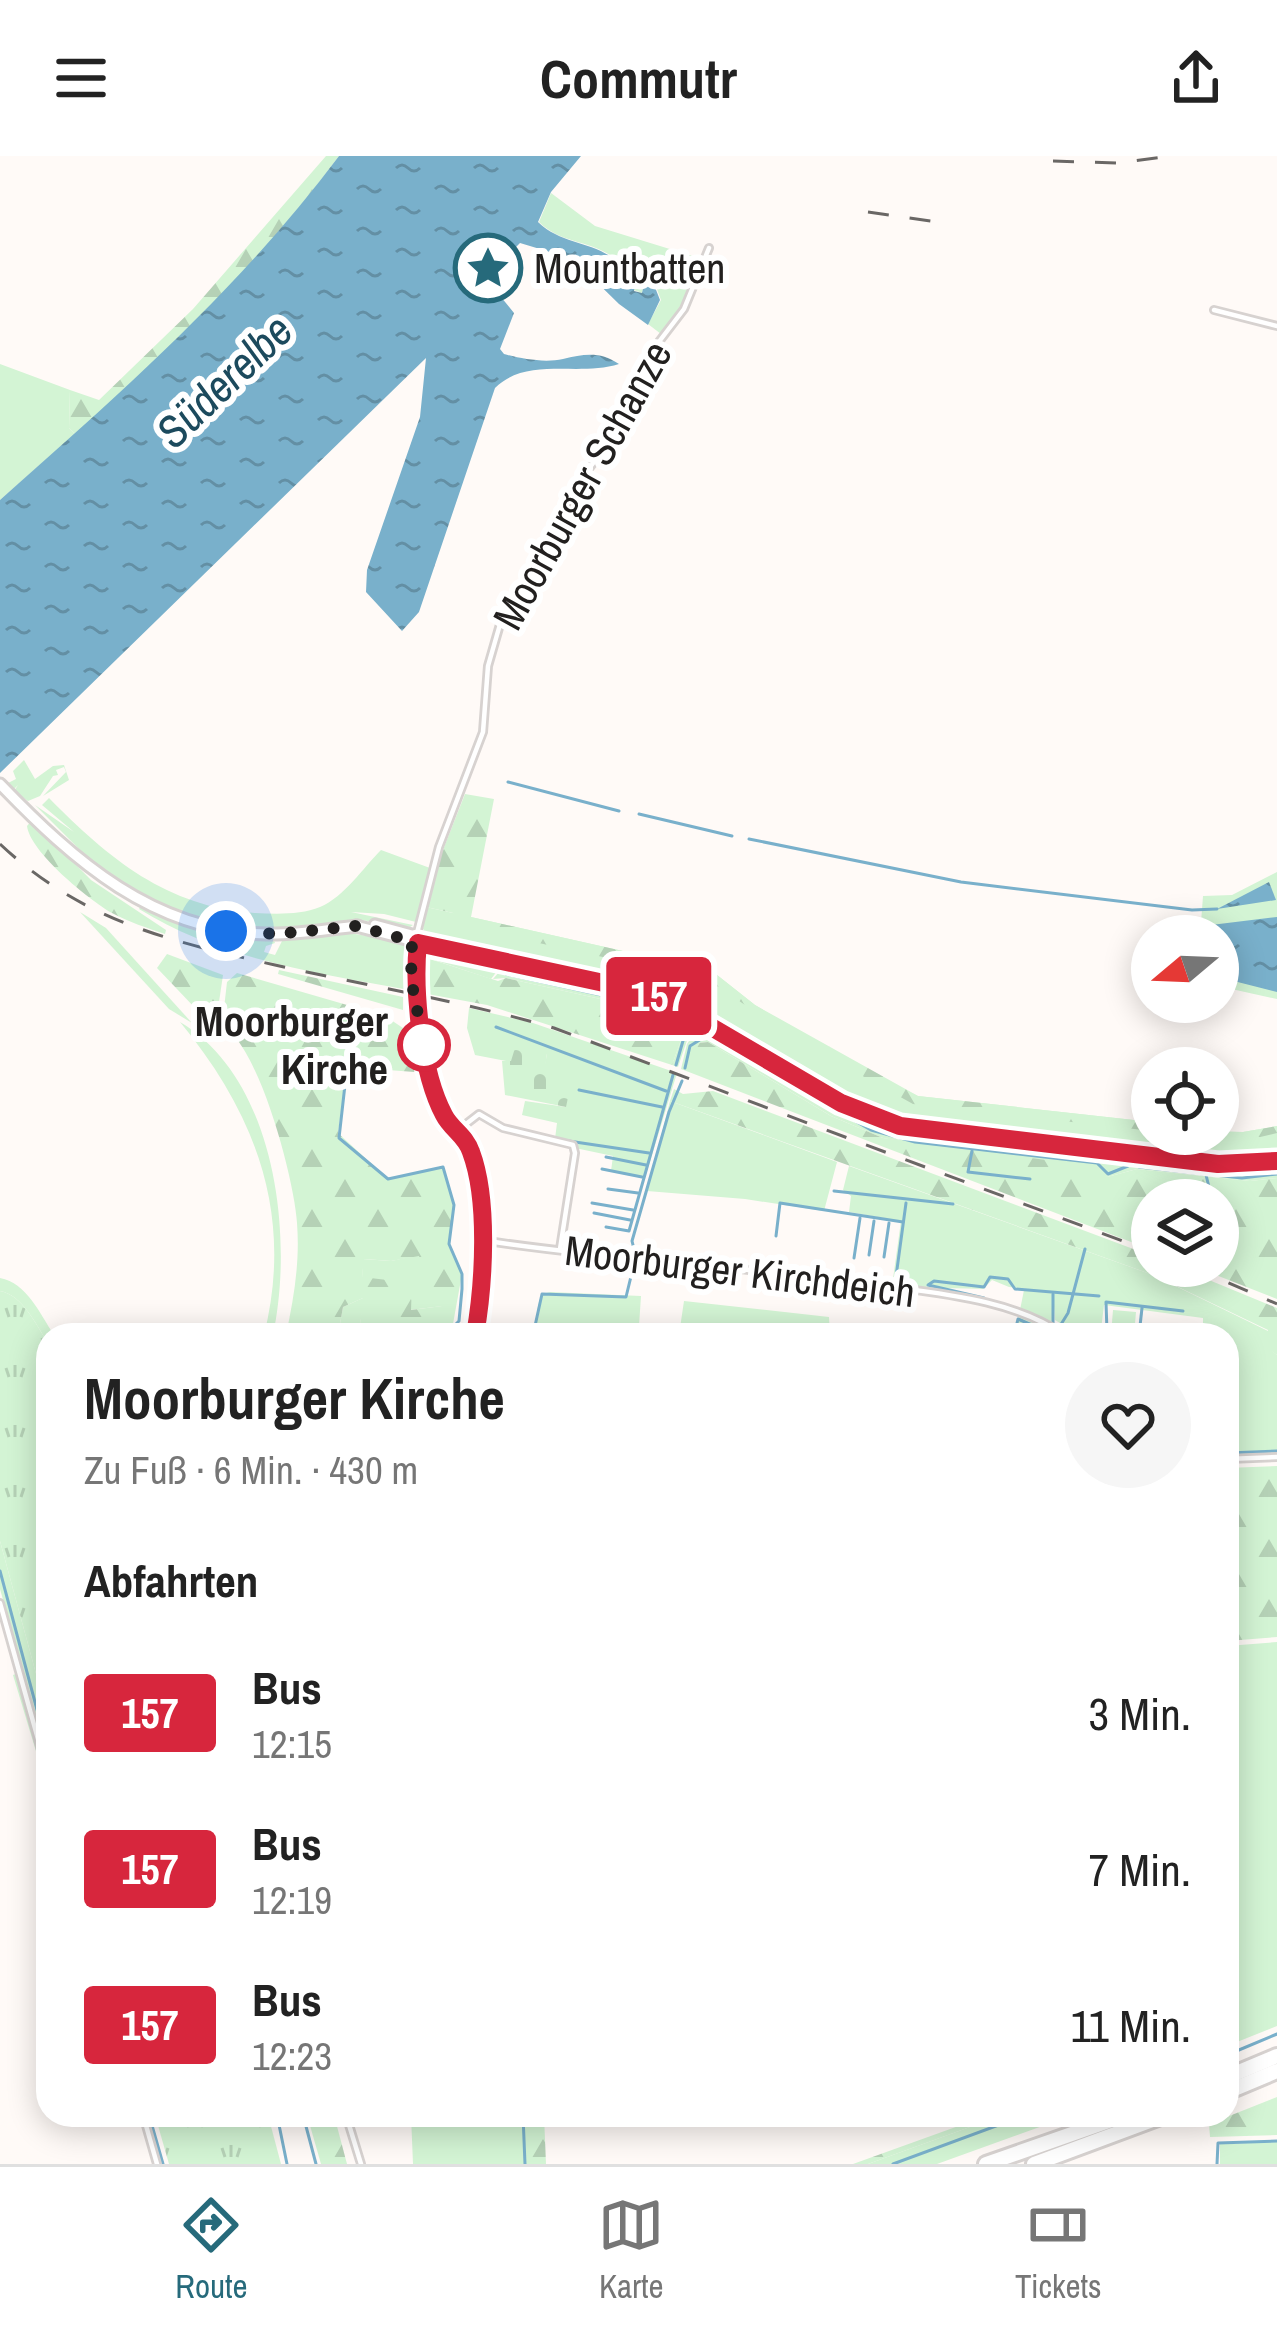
<!DOCTYPE html>
<html lang="de">
<meta charset="utf-8">
<style>
:root{--surface:#fff;--page:#f6f6f6;--text:#222;--muted:#767676;--line:#e0e0e0;--accent:#266a7b}
body{margin:0;font-family:"Archivo Narrow",sans-serif;background:var(--page);color:var(--text);height:100vh;display:flex;flex-direction:column;font-size:45px;white-space:nowrap}
*{box-sizing:border-box;margin:0}
p{font-size:39px;color:var(--muted)}
.icon{flex:none;width:66px;height:66px;fill:none;stroke:currentColor;stroke-width:2;stroke-linecap:round;stroke-linejoin:round}
.map{position:relative;flex:1;overflow:hidden}
.sheet{position:absolute;left:36px;top:1167px;width:1203px;height:804px;display:flex;flex-direction:column;background:var(--surface);border-radius:36px;box-shadow:0 6px 30px #0003}
.sheet>*{flex:none}
.badge{padding:0 24px;border-radius:9px;font-size:42px;line-height:78px}
.needle{width:78px;rotate:251deg}
.buttons{position:absolute;left:1131px;top:759px;display:grid;gap:24px}
.buttons a{display:grid;place-items:center;width:108px;height:108px;border-radius:50%;background:var(--surface);box-shadow:0 6px 30px #0003;font-size:60px}
.you{position:absolute;width:60px;height:60px;margin:-30px;border:9px solid #fff;border-radius:50%;background:#1a73e8;box-shadow:0 0 0 18px #1a73e833}
.map>.badge{position:absolute;translate:-50% -50%;box-shadow:0 0 0 6px #fff}
h2{padding:0 48px;font-size:45px;line-height:108px}
.round{display:grid;place-items:center;flex:none;width:126px;height:126px;border-radius:63px;background:var(--page)}
.overview{display:flex;align-items:center;justify-content:space-between;height:204px;padding:0 48px}
h1{font-size:57px;font-weight:700;line-height:90px}
ul{padding:0;list-style:none}
li{display:flex;align-items:center;gap:36px;height:156px;padding:0 48px}
li div{flex:1}
li b{display:block;font-size:45px}
li em{font-style:normal}
li .badge{min-width:132px;font-weight:700;text-align:center}
header{display:flex;justify-content:space-between;align-items:center;height:156px;padding:0 48px;background:var(--surface);font-size:54px;font-weight:700}
.tabs{display:flex;justify-content:space-around;align-items:center;height:168px;border-top:3px solid var(--line);background:var(--surface);font-size:33px;color:var(--muted)}
.tabs a{display:grid;justify-items:center;gap:6px}
.tabs .current{color:var(--accent)}
.map>svg:first-child{display:block}
</style>
<header><svg class="icon" aria-label="menu" viewBox="0 0 24 24"><path d="M4 6h16M4 12h16M4 18h16"/></svg>Commutr<svg class="icon" aria-label="share" viewBox="0 0 24 24"><path d="M12 15V3M7 8l5-5 5 5M5 13v7h14v-7"/></svg></header>
<div class="map">
<svg width="1277" height="2008" viewBox="0 0 1277 2008">
<defs>
<pattern id="forest-firs" width="22" height="20" patternUnits="userSpaceOnUse" patternTransform="scale(3)"><rect width="22" height="20" fill="#d3f4d4"/><path d="M5 1l3.5 6h-7zM16 11l3.5 6h-7z" fill="#b5d1b6"/></pattern>
<pattern id="cemetery-stones" width="16" height="16" patternUnits="userSpaceOnUse" patternTransform="scale(3)"><rect width="16" height="16" fill="#d3f4d4"/><path d="M2 7V4a2 2 0 0 1 4 0v3zM10 15v-3a2 2 0 0 1 4 0v3z" fill="#b5d1b6"/></pattern>
<pattern id="park-tufts" width="24" height="20" patternUnits="userSpaceOnUse" patternTransform="scale(3)"><rect width="24" height="20" fill="#d3f4d4"/><path d="M3 7l-1-3M5 7V3M7 7l1-3M15 17l-1-3M17 17v-4M19 17l1-3" fill="none" stroke="#b5d1b6"/></pattern>
<pattern id="water-ripples" width="26" height="14" patternUnits="userSpaceOnUse" patternTransform="scale(3)"><rect width="26" height="14" fill="#79b0cb"/><path d="M2 4q2-2 4 0t4 0M15 11q2-2 4 0t4 0" fill="none" stroke="#638fa4"/></pattern>
</defs>
<rect width="100%" height="100%" fill="#fffaf7"/>
<g fill="#d3f4d4">
<path d="M551 37 595 70 699 102 680 152 661 178 648 168 661 144 652 120 646 118 642 137 634 134 639 114 632 111 627 130 622 132 610 119V99C587 84 560 87 539 66Z"/>
<path d="M0 208 70 234 69 272 75 278 0 344Z"/>
<path d="M24 604 35 623 53 610 64 609 69 624 43 640 66 616 64 611 56 614 58 619 53 620 40 640 28 645 14 635 18 629 13 634 6 628 16 623 13 615Z"/>
<path d="M49 642C109 703 167 751 255 757 276 758 301 759 320 751 344 741 363 712 381 694L430 712 416 766 384 758 351 756 413 769 410 771 361 764 271 774 209 768 150 747 98 712 35 649 74 676 42 649Z"/>
<path d="M1277 716V843L1218 830V780H1200L1203 740 1232 739Z"/>
<path d="M141 750 191 770 273 782 275 787 266 790 264 796 275 799 284 781 343 776 404 786 409 795V834C317 817 219 803 139 753Z"/>
<path d="M426 751 712 815 755 849 857 911 918 940 1152 966V978H1218V975L1243 976 1277 970V1002H1203L895 965 847 946 770 896 768 899 662 836 501 801 427 778 423 773Z"/>
<path d="M80 756 106 772 192 867 169 853Z"/>
<path d="M428 792 501 810 491 823 431 803 421 804Z"/>
<path d="M505 809 664 845 694 864 678 911 672 909 681 884 641 852 506 822 493 823Z"/>
<path d="M469 852 533 867 677 917 645 1022 611 1015 613 1000 575 992 555 983 557 967 522 959 525 945 566 951 544 913 547 898 511 906 475 899 467 872Z"/>
<path d="M180 866C276 923 294 1080 273 1179H264C294 1059 256 958 180 866Z"/>
<path d="M701 867 870 964 919 977 1133 1001 1134 1009 1139 1002 1233 1012 1277 1008V1022L1250 1025 1137 1013 1107 1021 883 982 831 960 708 886 687 888Z"/>
<path d="M670 945 837 1006 824 1055 745 1043 647 1035Z"/>
<path d="M849 1010 1153 1119 1268 1175V1192L1277 1199V1299L1227 1301V1179H1203V1162L1104 1149 1101 1174H1071L1055 1164 1053 1136 1009 1131 992 1124 983 1133C952 1131 922 1134 892 1130L901 1065 849 1056 851 1040 843 1034Z"/>
<path d="M419 1099 443 1136V1150L410 1154 362 1122 363 1103 391 1105Z"/>
<path d="M0 1122C27 1127 40 1158 54 1179H48V1187C36 1169 23 1139 0 1135Z"/>
<path d="M550 1136 641 1140 639 1170 680 1172 684 1145 829 1161 830 1179H533C537 1166 536 1149 542 1138Z"/>
<path d="M365 1141 360 1168 384 1179H338L343 1151Z"/>
<path d="M1113 1154 1136 1156 1134 1179H1111Z"/>
<path d="M0 1385 48 1562V1606L0 1433Z"/>
<path d="M1277 1486V1870L1227 1890V1490Z"/>
<path d="M18 1517 48 1624V1635L13 1519Z"/>
<path d="M411 1959H538L539 2008H413Z"/>
<path d="M1003 1959H1073L937 2008H868Z"/>
<path d="M1277 1986V2008H1220V1988Z"/>
</g>
<g fill="url(#forest-firs)" fill-rule="evenodd">
<path d="M326 0H339C263 103 171 194 75 278L69 272 70 234 99 244 193 153Z"/>
<path d="M465 638 494 643 471 761 712 815 755 849 918 940 1152 966V975L913 948 794 882 708 824 457 769 453 757 426 751 439 704Z"/>
<path d="M32 664 91 724 166 774 165 778C147 772 129 766 112 757 89 744 30 696 27 670Z"/>
<path d="M167 798 223 819 215 873 157 812Z"/>
<path d="M430 803 498 825 506 822 641 852 680 872 681 884 672 909 487 849 422 837 421 804Z"/>
<path d="M279 814 403 841V854L278 818Z"/>
<path d="M237 817 385 860 415 880 428 917 347 911 338 977 388 1023 443 1011 454 1049 449 1088 462 1118 451 1179H384L360 1168 363 1142 343 1151 338 1179H286C294 1141 300 1106 297 1067 295 1026 259 888 222 870L227 826ZM419 1100 425 1134 443 1136 442 1150 411 1154 412 1127 362 1121 364 1103 391 1105Z"/>
<path d="M708 886 831 960 883 982 1091 1010 1107 1021 1137 1013 1250 1025 1277 1022V1143L1193 1110H1218V1044H1209L1214 1041 1207 1036 1201 1044H1152V1094L681 913 687 888Z"/>
<path d="M674 933 683 938 713 935 1136 1094 1152 1100V1110H1175L1277 1152V1199L1268 1193V1174L1153 1119 670 945Z"/>
<path d="M1277 970V977L1243 985 1178 978 1243 976Z"/>
<path d="M1024 1134 1053 1137 1051 1179H1015Z"/>
<path d="M1277 1310V1481L1227 1485V1312Z"/>
<path d="M1277 1941V1979L1210 1981 1209 1968Z"/>
<path d="M307 1959H334L347 2008H321Z"/>
<path d="M523 1959H544L546 2008H525Z"/>
<path d="M989 1959H1003L868 2008H853Z"/>
</g>
<path fill="url(#cemetery-stones)" d="M515 892 547 897 545 913 573 918 566 951 505 939 502 905H511Z"/>
<g fill="url(#park-tufts)">
<path d="M0 1135C23 1139 36 1169 48 1187V1562L0 1385Z"/>
<path d="M155 1959H268L281 2008H169Z"/>
</g>
<g fill="url(#water-ripples)">
<path d="M339 0H581L551 36 538 66C560 87 586 85 610 100V119L622 133 627 131 632 112 638 114 634 135 642 137 646 119 651 121 660 144 648 169 619 148 573 103 520 87 506 101 499 128 503 132 501 141 514 157 500 193 504 198C521 203 545 207 563 203 584 198 600 195 619 208 579 221 527 200 495 232L419 456 402 475 366 436 367 414 420 261 426 202 0 617V344C121 237 242 130 339 0Z"/>
<path d="M1269 726 1276 744 1217 753Z"/>
<path d="M1277 761V836L1218 821V780H1209L1211 769Z"/>
</g>
<g fill="none" stroke-linecap="round" stroke-linejoin="round">
<g stroke="#79b0cb" stroke-width="3">
<path d="M508 626 619 655"/>
<path d="M639 658 732 680"/>
<path d="M749 683 961 726 1192 754 1217 753"/>
<path d="M431 798 493 814"/>
<path d="M506 818 651 850 687 871 676 909"/>
<path d="M496 871 666 935"/>
<path d="M347 911 339 982 388 1023 443 1011 454 1049 449 1088 462 1118V1133L459 1165 445 1179"/>
<path d="M685 912 690 890 706 880 871 974 915 986 1097 1007 1108 1018 1128 1010"/>
<path d="M579 934 662 951"/>
<path d="M555 983 649 997"/>
<path d="M972 995 968 1016 1030 1023"/>
<path d="M606 1001 646 1009"/>
<path d="M1139 1011 1242 1022 1277 1018"/>
<path d="M602 1013 642 1021"/>
<path d="M1206 1019 1210 1035"/>
<path d="M608 1033 638 1037"/>
<path d="M834 1035 953 1048"/>
<path d="M592 1047 633 1054"/>
<path d="M594 1057 630 1064"/>
<path d="M606 1071 629 1075 673 919"/>
<path d="M776 1080 780 1047 903 1066"/>
<path d="M635 1097 632 1085 669 956 682 925"/>
<path d="M869 1099 874 1065"/>
<path d="M884 1101 889 1067"/>
<path d="M854 1102 860 1062"/>
<path d="M895 1128 906 1047"/>
<path d="M984 1142 928 1129 934 1125 984 1131 990 1121 1008 1123 1015 1133 1099 1140"/>
<path d="M1053 1168V1138"/>
<path d="M1060 1170 1068 1157 1085 1093"/>
<path d="M1107 1176 1106 1146 1183 1155"/>
<path d="M533 1179 542 1138 626 1141 635 1104"/>
<path d="M1014 1179 1018 1163 1055 1179"/>
<path d="M1139 1179 1142 1152"/>
<path d="M1227 1297 1277 1295"/>
<path d="M0 1415 48 1595"/>
<path d="M1227 1899 1277 1878"/>
<path d="M149 1959 163 2008"/>
<path d="M277 1959 287 2008"/>
<path d="M303 1959 316 2008"/>
<path d="M523 1959 525 2008"/>
<path d="M893 2008 1026 1959"/>
<path d="M1217 2008 1218 1987 1277 1985"/>
</g>
<defs>
<g id="minor">
<path d="M1214 154 1277 170"/>
<path d="M417 777 439 691 483 576 488 510 503 458 548 394 571 336 607 289 645 204 684 153 709 92"/>
<path d="M412 787 414 835"/>
<path d="M415 830 418 787"/>
<path d="M414 841 440 951 469 989 481 1040 484 1061 475 1179"/>
<path d="M457 975 479 958 503 972 573 989 575 997 560 1093"/>
<path d="M481 1084C610 1104 742 1110 871 1128 933 1137 1012 1142 1064 1179"/>
<path d="M1227 1303 1277 1301"/>
<path d="M0 1447 48 1619"/>
<path d="M143 1959 157 2008"/>
<path d="M346 1959 361 2008"/>
</g>
<g id="secondary">
<path d="M0 628C74 705 154 776 266 778 297 779 328 773 358 770"/>
<path d="M375 769 434 785"/>
<path d="M356 770 464 798 655 838 847 950 900 970 1218 1008 1277 1005"/>
</g>
<g id="motorway">
<path d="M1227 1921 1277 1900"/>
<path d="M1227 1936 1277 1915"/>
<path d="M986 2008 1126 1959"/>
<path d="M1034 2008 1166 1959"/>
</g>
</defs>
<use href="#minor" stroke="#d7d2d0" stroke-width="10"/>
<use href="#secondary" stroke="#d7d2d0" stroke-width="15"/>
<use href="#motorway" stroke="#d7d2d0" stroke-width="20"/>
<use href="#minor" stroke="#fff" stroke-width="4.5"/>
<use href="#secondary" stroke="#fff" stroke-width="9"/>
<use href="#motorway" stroke="#fff" stroke-width="14"/>
<g stroke="#6a6765" stroke-width="3" stroke-dasharray="21 21" stroke-linecap="butt">
<path d="M1053 5 1118 7 1171 0"/>
<path d="M868 56 937 66"/>
<path d="M0 688C82 765 169 785 275 809 368 830 462 845 554 872L1152 1096"/>
<path d="M1190 1110 1277 1148"/>
</g>
<defs>
<path id="minor-bridge" d="M414 835V841"/>
</defs>
<use href="#minor-bridge" stroke="#d7d2d0" stroke-width="10" stroke-linecap="butt"/>
<use href="#minor-bridge" stroke="#fff" stroke-width="4.5"/>
</g>
<g fill="none" stroke-linecap="round" stroke-linejoin="round">
<defs>
<path id="line" d="M475 1179C484 1128 489 1044 471 996 466 980 451 973 444 959 421 916 413 834 418 787L655 838 841 947 900 970 1218 1008 1277 1005"/>
</defs>
<use href="#line" stroke="#fff" stroke-width="27"/>
<use href="#line" stroke="#d7263d" stroke-width="18"/>
<path stroke="#22201f" stroke-width="12" stroke-dasharray="0 21.6" d="M226 775 277 778 356 770 412 785 411 823 424 889"/>
</g>
<defs>
<symbol id="sight-ring" viewBox="-11 -11 22 22"><circle r="9.5" fill="#fff" stroke="#266a7b" stroke-width="1.5"/><path d="M0-6L1.8-2.2L6-1.7L2.9 1.2L3.7 5.4L0 3.3L-3.7 5.4L-2.9 1.2L-6-1.7L-1.8-2.2Z" fill="#266a7b"/></symbol>
</defs>
<g fill-rule="evenodd">
<use href="#sight-ring" x="450" y="74" width="76" height="76"/>
</g>
<circle fill="#fff" stroke="#d7263d" stroke-width="6" cx="424" cy="889" r="24"/>
<g text-anchor="middle" stroke-width="12" stroke-linejoin="round" paint-order="stroke">
<g font-size="42" fill="#22201f" stroke="#fff" text-anchor="start">
<text x="534" y="127">Mountbatten</text>
</g>
<g font-size="42" fill="#22201f" stroke="#fff">
<text transform="translate(582 329) rotate(-61)" y="15">Moorburger Schanze</text>
<text transform="translate(740 1115) rotate(7)" y="15">Moorburger Kirchdeich</text>
</g>
<g font-size="42" font-weight="bold" fill="#22201f" stroke="#fff" text-anchor="end">
<text x="388" y="880">Moorburger<tspan x="388" dy="48">Kirche</tspan></text>
</g>
<g font-size="45" font-style="italic" fill="#1c4a5d" stroke="#fff">
<text transform="translate(224 225) rotate(-44)" y="16">Süderelbe</text>
</g>
</g>
</svg>
<div class="buttons">
<a><svg class="needle" viewBox="-14 -14 28 28"><path d="M0-13l5 13h-10z" fill="#e53935"/><path d="M0 13l5-13h-10z" fill="#767676"/></svg></a>
<a><svg class="icon" aria-label="locate" viewBox="0 0 24 24"><circle cx="12" cy="12" r="6"/><path d="M12 2v4M12 18v4M2 12h4M18 12h4"/></svg></a>
<a><svg class="icon" aria-label="layers" viewBox="0 0 24 24"><path d="M12 4l9 5-9 5-9-5zM3 14l9 5 9-5"/></svg></a>
</div>
<div class="you" style="left:226px;top:775px"></div>
<b class="badge" style="left:659px;top:840px;background:#d7263d;color:#fff">157</b>
<section class="sheet">
<div class="overview"><div><h1>Moorburger Kirche</h1><p>Zu Fuß · 6 Min. · 430 m</p></div><a class="round"><svg class="icon" aria-label="heart" viewBox="0 0 24 24"><path d="M12 20l-8-8c-3-5 5-10 8-4 3-6 11-1 8 4z"/></svg></a></div>
<h2>Abfahrten</h2>
<ul>
<li><span class="badge" style="background:#d7263d;color:#fff">157</span><div><b>Bus</b><p>12:15</p></div><em>3 Min.</em></li>
<li><span class="badge" style="background:#d7263d;color:#fff">157</span><div><b>Bus</b><p>12:19</p></div><em>7 Min.</em></li>
<li><span class="badge" style="background:#d7263d;color:#fff">157</span><div><b>Bus</b><p>12:23</p></div><em>11 Min.</em></li>
</ul>
</section>
</div>
<nav class="tabs">
<a class="current"><svg class="icon" aria-label="directions" viewBox="0 0 24 24"><path d="M12 3l9 9-9 9-9-9zM9 14v-3h6M13 9l2 2-2 2"/></svg>Route</a>
<a><svg class="icon" aria-label="map" viewBox="0 0 24 24"><path d="M3 6l6-2 6 2 6-2v14l-6 2-6-2-6 2zM9 4v14M15 6v14"/></svg>Karte</a>
<a><svg class="icon" aria-label="tickets" viewBox="0 0 24 24"><path d="M3 7h18v10H3zM15 7v10"/></svg>Tickets</a>
</nav>
